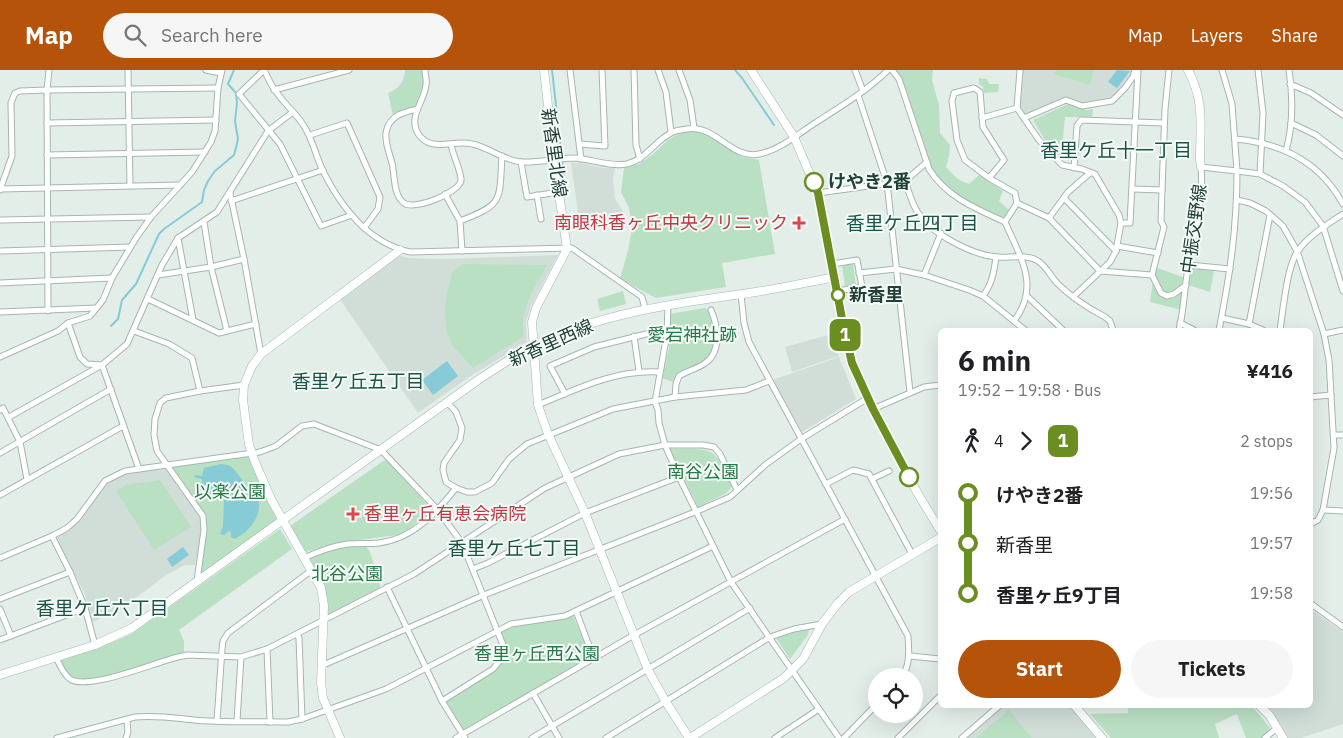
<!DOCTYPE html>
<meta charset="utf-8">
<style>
:root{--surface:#fff;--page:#f6f6f6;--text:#202124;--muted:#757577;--accent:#b45309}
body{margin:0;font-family:"IBM Plex Sans","Noto Sans JP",sans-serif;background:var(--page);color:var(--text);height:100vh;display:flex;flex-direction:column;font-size:19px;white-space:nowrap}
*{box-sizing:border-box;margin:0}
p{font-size:16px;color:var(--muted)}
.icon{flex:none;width:28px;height:28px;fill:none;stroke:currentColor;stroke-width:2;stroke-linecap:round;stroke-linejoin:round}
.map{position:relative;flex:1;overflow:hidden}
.panel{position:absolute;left:938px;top:258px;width:375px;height:380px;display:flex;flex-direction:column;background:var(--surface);border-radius:8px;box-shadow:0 5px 20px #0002}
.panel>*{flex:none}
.badge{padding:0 10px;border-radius:8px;font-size:18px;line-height:32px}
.buttons{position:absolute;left:868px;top:598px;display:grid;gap:10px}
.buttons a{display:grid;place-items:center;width:55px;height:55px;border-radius:50%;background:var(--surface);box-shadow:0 5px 20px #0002;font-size:25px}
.map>.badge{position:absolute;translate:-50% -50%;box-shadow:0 0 0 2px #fff}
.legs{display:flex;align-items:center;gap:8px;height:55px;padding:0 20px;font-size:16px}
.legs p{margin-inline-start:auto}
.head{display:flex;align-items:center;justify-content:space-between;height:85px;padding:0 20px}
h1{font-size:28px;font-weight:700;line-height:38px}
.cta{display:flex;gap:10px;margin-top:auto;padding:10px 20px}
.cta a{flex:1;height:58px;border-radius:30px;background:var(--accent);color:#fff;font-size:20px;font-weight:700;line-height:58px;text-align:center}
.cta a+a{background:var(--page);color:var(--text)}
ul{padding:0 20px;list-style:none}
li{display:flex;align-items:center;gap:18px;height:50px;font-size:19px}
li i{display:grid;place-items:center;width:8px;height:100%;margin:0 6px;background:currentColor}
li i::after{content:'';width:12px;height:12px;margin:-6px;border:4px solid;border-radius:50%;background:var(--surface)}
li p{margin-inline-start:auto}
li:first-child i{background:linear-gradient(#0000 50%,currentColor 0)}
li:last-child i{background:linear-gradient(currentColor 50%,#0000 0)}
header{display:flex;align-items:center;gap:30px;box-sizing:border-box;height:70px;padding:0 25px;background:var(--accent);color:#fff}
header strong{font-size:24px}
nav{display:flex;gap:28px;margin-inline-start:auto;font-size:18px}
.search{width:350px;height:45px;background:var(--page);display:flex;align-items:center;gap:12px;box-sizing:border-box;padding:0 18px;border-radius:28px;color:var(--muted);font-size:19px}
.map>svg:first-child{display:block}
</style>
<header>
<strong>Map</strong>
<div class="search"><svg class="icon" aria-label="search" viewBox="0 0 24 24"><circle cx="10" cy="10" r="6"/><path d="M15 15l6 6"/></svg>Search here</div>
<nav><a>Map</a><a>Layers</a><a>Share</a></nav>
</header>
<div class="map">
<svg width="1343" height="668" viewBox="0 0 1343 668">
<rect width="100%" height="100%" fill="#e3eee9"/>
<g fill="#d1ded8">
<path d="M1023 0H1135L1132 7 1111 30 1086 35 1070 30 1025 46 1018 37 1019 20Z"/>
<path d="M571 93H581L603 98H615L613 109 615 128 623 142 624 152 578 143Z"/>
<path d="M398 185 409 188 441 189 558 185 531 236 526 252 527 272 472 305 418 343 339 228Z"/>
<path d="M832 264 839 286 792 302 785 277Z"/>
<path d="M839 287 856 329 802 362 772 310Z"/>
<path d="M166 398 201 447 202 460 195 495H185L166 505 120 540 92 552 85 525 57 469 58 465 79 451 107 413 125 404Z"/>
<path d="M1310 539 1343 562V654L1301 668H1288L1272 644 1262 635H1310Z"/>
<path d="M1003 635H1070L1099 668H966Z"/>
</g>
<g fill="#bae0c4">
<path d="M405 0H422L423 15 415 37 401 40 393 46 388 23C400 18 404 12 405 0Z"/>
<path d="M894 0H933L932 10 939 35 940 63 950 75 949 86 946 97C953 105 959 111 969 114L979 105 1003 121 999 131 1009 140 1005 149C978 137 947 125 931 99Z"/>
<path d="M1056 0H1094L1090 15 1054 4Z"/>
<path d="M979 8 987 9 989 14H999L998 22 984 23 983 17 979 14Z"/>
<path d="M1068 34 1086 40 1093 39 1092 47H1065L1061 89 1048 75 1033 50Z"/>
<path d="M696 60 710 65 730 80 743 87 759 90 775 184 722 193 726 217 656 228 620 209 628 180 632 159 629 138 621 122 624 97 639 94 653 84 668 70 681 62Z"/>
<path d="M1194 192 1215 195 1210 222 1188 215Z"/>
<path d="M853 193 856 216 845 217 842 194Z"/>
<path d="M462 194 547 195C534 218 520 240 523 267L473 298 452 275 446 260 445 234 452 202Z"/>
<path d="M1155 197 1185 208 1181 240 1150 232Z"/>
<path d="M623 221 626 234 600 241 597 229Z"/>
<path d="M705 238C711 243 713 251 714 259 719 304 682 288 673 312L662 308 669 279V244Z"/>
<path d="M670 379C717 379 712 375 732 417L725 424 698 437Z"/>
<path d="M251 383 282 451 199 510 203 446 168 395Z"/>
<path d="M386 389 432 440 410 458 397 465 337 473 306 482 290 456Z"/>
<path d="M160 410 191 457 154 480 116 421 126 415Z"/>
<path d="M280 459 292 479 179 560 184 571V584C160 587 90 618 72 607 65 604 62 595 59 588L113 572 133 563Z"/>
<path d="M365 475 370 482 381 519 326 548V536L307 489C325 480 344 476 365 475Z"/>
<path d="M573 545 590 586 588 589 463 662 445 632 497 599C508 586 506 575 500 560L510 556 565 548Z"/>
<path d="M807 558 809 561 808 565 790 589 776 568Z"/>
<path d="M1128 635H1251L1270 658 1262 668H1246L1237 644 1215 654 1219 668H1111L1090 644 1128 643Z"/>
<path d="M1009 640 1032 668H976Z"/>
</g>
<g fill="#87cbd6">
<path d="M1117 0 1130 1 1117 18 1108 12Z"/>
<path d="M447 291 458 306 433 325 422 310Z"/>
<path d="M221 394 228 395 233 398 259 431C261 447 249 463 234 469L231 467V462L229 461 224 465 220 464 223 456 224 431 221 428C213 429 205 426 200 420L202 419V409L194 407 195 405 202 406 204 398Z"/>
<path d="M183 477 189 485 172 497 167 489Z"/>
</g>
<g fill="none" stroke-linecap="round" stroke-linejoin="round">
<g stroke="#87cbd6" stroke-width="2">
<path d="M552 0 566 125"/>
<path d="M735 0 742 8 774 55"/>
<path d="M111 256 118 249 122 230 136 214 159 164 164 159 202 132 204 120 208 111 215 101 234 85 236 78 238 69 235 51 237 33 236 23 228 14 234 0"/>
</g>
<defs>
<g id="street">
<path d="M128 0 130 116"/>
<path d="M206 0 221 3"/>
<path d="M264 0C268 7 270 14 275 20 283 33 296 43 304 56 313 70 316 87 323 101 341 137 369 173 410 182L572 178 642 227 645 238"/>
<path d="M264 0 239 24 280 74 321 156 352 145"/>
<path d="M425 0C425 5 427 10 426 15 424 33 407 47 419 65 432 83 455 69 472 74 489 77 504 91 522 92 539 93 557 88 574 88 592 89 609 97 627 94 647 89 655 70 673 62 677 60 682 60 687 59 716 54 731 90 759 84 780 80 798 64 815 53 840 37 867 21 888 0"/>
<path d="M570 0 581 89"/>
<path d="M634 0 636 75 640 89"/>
<path d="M658 0 666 22 671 62"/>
<path d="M679 0 690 30 694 58"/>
<path d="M855 0 863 21"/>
<path d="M892 0 899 9 929 99C946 127 977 139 1005 152 1020 187 1041 216 1014 251"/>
<path d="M1020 0 1017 38 1039 70 1062 95 1082 99 1095 104 1119 145 1121 153H1130L1138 0"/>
<path d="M1222 0 1232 34 1237 101 1260 104"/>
<path d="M1258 0 1263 43 1260 104 1283 116 1305 132 1323 156 1343 221"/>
<path d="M1290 14 1311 23 1343 45"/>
<path d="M274 20 349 0"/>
<path d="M858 25 887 113 910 322"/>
<path d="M417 39C405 42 394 44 388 56 387 59 385 64 386 67 386 76 390 85 392 93 395 105 393 125 404 133 414 141 458 123 461 111 462 102 452 84 451 74"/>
<path d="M982 48 1017 38"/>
<path d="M1024 48 1066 30 1082 36 1112 31 1125 18 1133 7 1135 0"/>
<path d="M47 53 216 50"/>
<path d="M1291 53 1316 65 1343 86"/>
<path d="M310 65 347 53 380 127 378 139 364 158"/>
<path d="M1235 69C1282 73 1320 92 1343 134"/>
<path d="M580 74 605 76 602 0"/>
<path d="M1286 81C1293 55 1293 26 1289 0"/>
<path d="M47 85 205 82"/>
<path d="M521 92 527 127 559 122"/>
<path d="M1074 98 1077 56 1081 50 1164 53"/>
<path d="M989 108 1004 90 983 57 980 22 974 18 954 23 952 31 957 70 965 90 989 108 1015 123 1017 133 1005 152"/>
<path d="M905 111C909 122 912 134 918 143 932 164 972 185 997 187 1009 188 1028 184 1038 191 1047 197 1051 207 1058 214 1072 228 1088 238 1105 247L1110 251 1113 260"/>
<path d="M0 119 180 115"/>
<path d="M1133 119 1162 120 1165 39 1169 0"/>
<path d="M0 120 12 86 11 33 15 23 20 21 47 20 218 18"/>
<path d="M230 123 244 189 261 284"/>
<path d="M818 123 905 111 927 92"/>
<path d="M445 124 460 151 462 181"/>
<path d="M537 125 541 149"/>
<path d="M1064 128 1116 181"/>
<path d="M1237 130 1250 133 1266 141 1283 156 1297 181 1324 264 1329 290 1334 378 1323 440 1318 450 1310 454"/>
<path d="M231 131 323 100"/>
<path d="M1017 133 1049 148 1100 201 1152 205 1164 157 1161 151 1162 120"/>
<path d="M1049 148 1068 122 1090 103"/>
<path d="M0 150 151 147"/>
<path d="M460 151C505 134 499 130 502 86"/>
<path d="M204 152 211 197 227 261"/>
<path d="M178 168 193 250"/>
<path d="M1117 176 1158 183"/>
<path d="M0 181 130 177"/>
<path d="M833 194 857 190 862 217 837 221"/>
<path d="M1189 195 1230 199"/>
<path d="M859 203 896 199 924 205 969 220 983 226 1025 260"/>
<path d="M158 205 211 197 244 189"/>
<path d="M924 205 941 163"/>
<path d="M1152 205 1161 223 1167 226 1174 224 1186 215"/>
<path d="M0 213 112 208"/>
<path d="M741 224 744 253 749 272 908 566C909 581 910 593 903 606"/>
<path d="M983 226C992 214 994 202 996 187"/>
<path d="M1027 226 1063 260"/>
<path d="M1073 227 1110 192 1116 181 1121 153"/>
<path d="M148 229 219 263 256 254"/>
<path d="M668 235 667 264 655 332 658 340 659 353 665 375 679 407 731 512 839 668"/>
<path d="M48 241 47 20 49 0"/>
<path d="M0 242 96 238"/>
<path d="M1222 248 1249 254 1263 260"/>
<path d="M68 253 80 287 87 294 102 295 139 399"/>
<path d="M1180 253 1194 260"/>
<path d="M1249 254 1270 145"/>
<path d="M1179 260C1184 240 1184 219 1188 199 1194 165 1204 132 1201 97L1237 101C1237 157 1230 205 1219 260"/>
<path d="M1280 260C1283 241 1287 195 1298 181 1308 166 1328 154 1343 144"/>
<path d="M134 261 169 274 192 288 200 321"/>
<path d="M1324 264 1343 260"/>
<path d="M634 266 639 301"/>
<path d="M0 287 58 261 68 253 90 246 103 230 112 208 136 168 151 147 192 102 211 72 215 61 218 18 222 0"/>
<path d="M565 324 550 296 594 277 650 263"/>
<path d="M675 327 676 314 679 306C687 301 696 299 704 294 722 283 718 256 711 240"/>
<path d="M1310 327 1331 325"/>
<path d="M448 333 456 342 462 358 460 370 444 393 443 400 446 412 456 418 467 422H475L492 413 509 389 527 374 613 339 675 327 746 320 769 311"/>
<path d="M538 335C579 318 614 300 659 302"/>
<path d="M873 339 924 317 940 315"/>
<path d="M0 340 3 338 20 372 27 409"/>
<path d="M9 347 102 295 127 274 162 195 178 168 217 142 268 61 293 42"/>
<path d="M1334 365H1343"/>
<path d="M0 383 111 319"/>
<path d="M872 409 889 401"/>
<path d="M826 414 853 400 869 404 912 484"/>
<path d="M0 425 123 356"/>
<path d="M1323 440 1343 441"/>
<path d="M52 466 70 502 85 538 95 575"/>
<path d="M0 488 52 466 67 458 77 449 105 411 125 401 260 382 276 376 302 356 314 354 381 380 437 439 462 473 503 575 502 588 493 599 442 631 465 668"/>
<path d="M304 488C319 481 332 476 348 474 359 473 369 474 379 473 413 469 436 443 456 418"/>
<path d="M473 499 488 493 585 443 679 407"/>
<path d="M197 511 204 460 203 446 157 381 154 365 155 349 160 333 166 328 200 321 244 315"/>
<path d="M387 517 442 631"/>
<path d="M0 529 70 502"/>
<path d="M1310 533 1343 557"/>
<path d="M0 539 11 566"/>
<path d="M576 541 594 589"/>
<path d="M297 564 299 568 302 649"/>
<path d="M0 570 85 538"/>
<path d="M267 579 270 652"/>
<path d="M910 586 940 589"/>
<path d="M56 587C59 594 63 604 70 609 88 621 156 592 178 587L187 585 241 587 267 579 414 504 545 418 619 384 665 375H703L714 377 720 384 737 420"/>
<path d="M321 596 484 525 695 442 730 427 765 395 801 369 868 328"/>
<path d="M533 623 559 668"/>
<path d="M217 651 222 579 223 571 228 563 312 500"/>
<path d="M237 651 241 587"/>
<path d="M57 668 135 647C156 645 174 648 194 650 225 653 257 651 288 652L302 649 386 619 511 554 565 546 713 476"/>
<path d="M126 668 128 662 127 651"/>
<path d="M456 668 634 565 845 449"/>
<path d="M532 668 750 538"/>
<path d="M606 668 770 567 794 559 822 554"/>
<path d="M775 668 819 639"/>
<path d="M844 668 876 635"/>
<path d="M898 668 940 626"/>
<path d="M962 668 1000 635"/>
<path d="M1265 668 1277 658"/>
</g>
<g id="secondary">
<path d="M544 0 554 89 567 179 536 238 532 252 538 335 548 364 585 443 648 600 666 632 689 668"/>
<path d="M751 0 794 67 818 123 844 259 852 293 882 357 918 424 940 460"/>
<path d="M1188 0C1205 32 1200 55 1200 90L1201 97"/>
<path d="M0 605 95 575 132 558 478 310C496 298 514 286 533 276 599 244 670 234 742 224 773 220 804 213 835 207"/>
<path d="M1074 635 1102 668"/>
<path d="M1259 635 1270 646 1283 668"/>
<path d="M340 668 323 628 321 613 324 536 321 518 272 431 255 392 249 375 243 330 244 315 252 296 261 284 400 180"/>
<path d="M690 668 784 608 803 589 822 554 838 533 849 522 940 468"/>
</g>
</defs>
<use href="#street" stroke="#a5b6b0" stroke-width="7"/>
<use href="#secondary" stroke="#a0bab1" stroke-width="9"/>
<use href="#street" stroke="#fff" stroke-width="5"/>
<use href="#secondary" stroke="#fff" stroke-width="8"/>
</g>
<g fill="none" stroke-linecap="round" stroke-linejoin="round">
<defs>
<path id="line-1" d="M814 112 818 123 844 259 852 293 873 339 909 407"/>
</defs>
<use href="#line-1" stroke="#fff" stroke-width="11"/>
<use href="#line-1" stroke="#6b8e23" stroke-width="8"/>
</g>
<g fill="#fff" stroke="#6b8e23" stroke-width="2.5">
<circle cx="814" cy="112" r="9"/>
<circle cx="838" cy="225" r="6"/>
<circle cx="909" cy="407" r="9"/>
</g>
<g fill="#e0444e" stroke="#f4faf7" stroke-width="2">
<path d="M796.5 145.5h5v5h5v5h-5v5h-5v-5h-5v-5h5z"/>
<path d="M350.5 436.5h5v5h5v5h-5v5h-5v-5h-5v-5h5z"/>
</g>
<g text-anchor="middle" stroke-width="4" stroke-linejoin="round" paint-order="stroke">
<g font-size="18" fill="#214038" stroke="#f4faf7">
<text transform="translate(554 83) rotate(82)" y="6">新香里北線</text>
<text transform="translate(1194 159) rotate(-82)" y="6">中振交野線</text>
<text transform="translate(551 273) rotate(-24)" y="6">新香里西線</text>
</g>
<g font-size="18" font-weight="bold" fill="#214038" stroke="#f4faf7" text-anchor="start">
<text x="828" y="118">けやき2番</text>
<text x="849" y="231">新香里</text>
</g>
<g font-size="18" fill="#be3a42" stroke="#f4faf7" text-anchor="end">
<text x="788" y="159">南眼科香ヶ丘中央クリニック</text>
<text x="364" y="450" text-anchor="start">香里ヶ丘有恵会病院</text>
</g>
<g font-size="18" fill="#287a47" stroke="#f4faf7">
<text x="692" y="271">愛宕神社跡</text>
<text x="703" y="408">南谷公園</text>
<text x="230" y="428">以楽公園</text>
<text x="347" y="510">北谷公園</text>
<text x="537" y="590">香里ヶ丘西公園</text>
</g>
<g font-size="19" fill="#1b5446" stroke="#f4faf7">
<text x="1116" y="87">香里ケ丘十一丁目</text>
<text x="912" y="160">香里ケ丘四丁目</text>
<text x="358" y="318">香里ケ丘五丁目</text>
<text x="514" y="485">香里ケ丘七丁目</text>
<text x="102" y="545">香里ケ丘六丁目</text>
</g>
</g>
</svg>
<div class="buttons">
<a><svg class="icon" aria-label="locate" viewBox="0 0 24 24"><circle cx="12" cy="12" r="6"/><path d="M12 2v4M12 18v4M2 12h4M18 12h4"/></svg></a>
</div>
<b class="badge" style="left:845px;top:265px;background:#6b8e23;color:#fff">1</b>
<section class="panel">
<div class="head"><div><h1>6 min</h1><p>19:52 – 19:58 · Bus</p></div><b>¥416</b></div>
<div class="legs"><svg class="icon" aria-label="walk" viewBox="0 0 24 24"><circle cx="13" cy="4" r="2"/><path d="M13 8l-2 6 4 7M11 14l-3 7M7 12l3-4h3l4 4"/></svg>4<svg class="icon" aria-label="forward" viewBox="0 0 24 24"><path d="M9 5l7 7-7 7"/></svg><b class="badge" style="background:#6b8e23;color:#fff">1</b><p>2 stops</p></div>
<ul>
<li><i style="color:#6b8e23"></i><b>けやき2番</b><p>19:56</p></li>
<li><i style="color:#6b8e23"></i><span>新香里</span><p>19:57</p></li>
<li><i style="color:#6b8e23"></i><b>香里ヶ丘9丁目</b><p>19:58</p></li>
</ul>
<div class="cta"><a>Start</a><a>Tickets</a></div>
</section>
</div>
